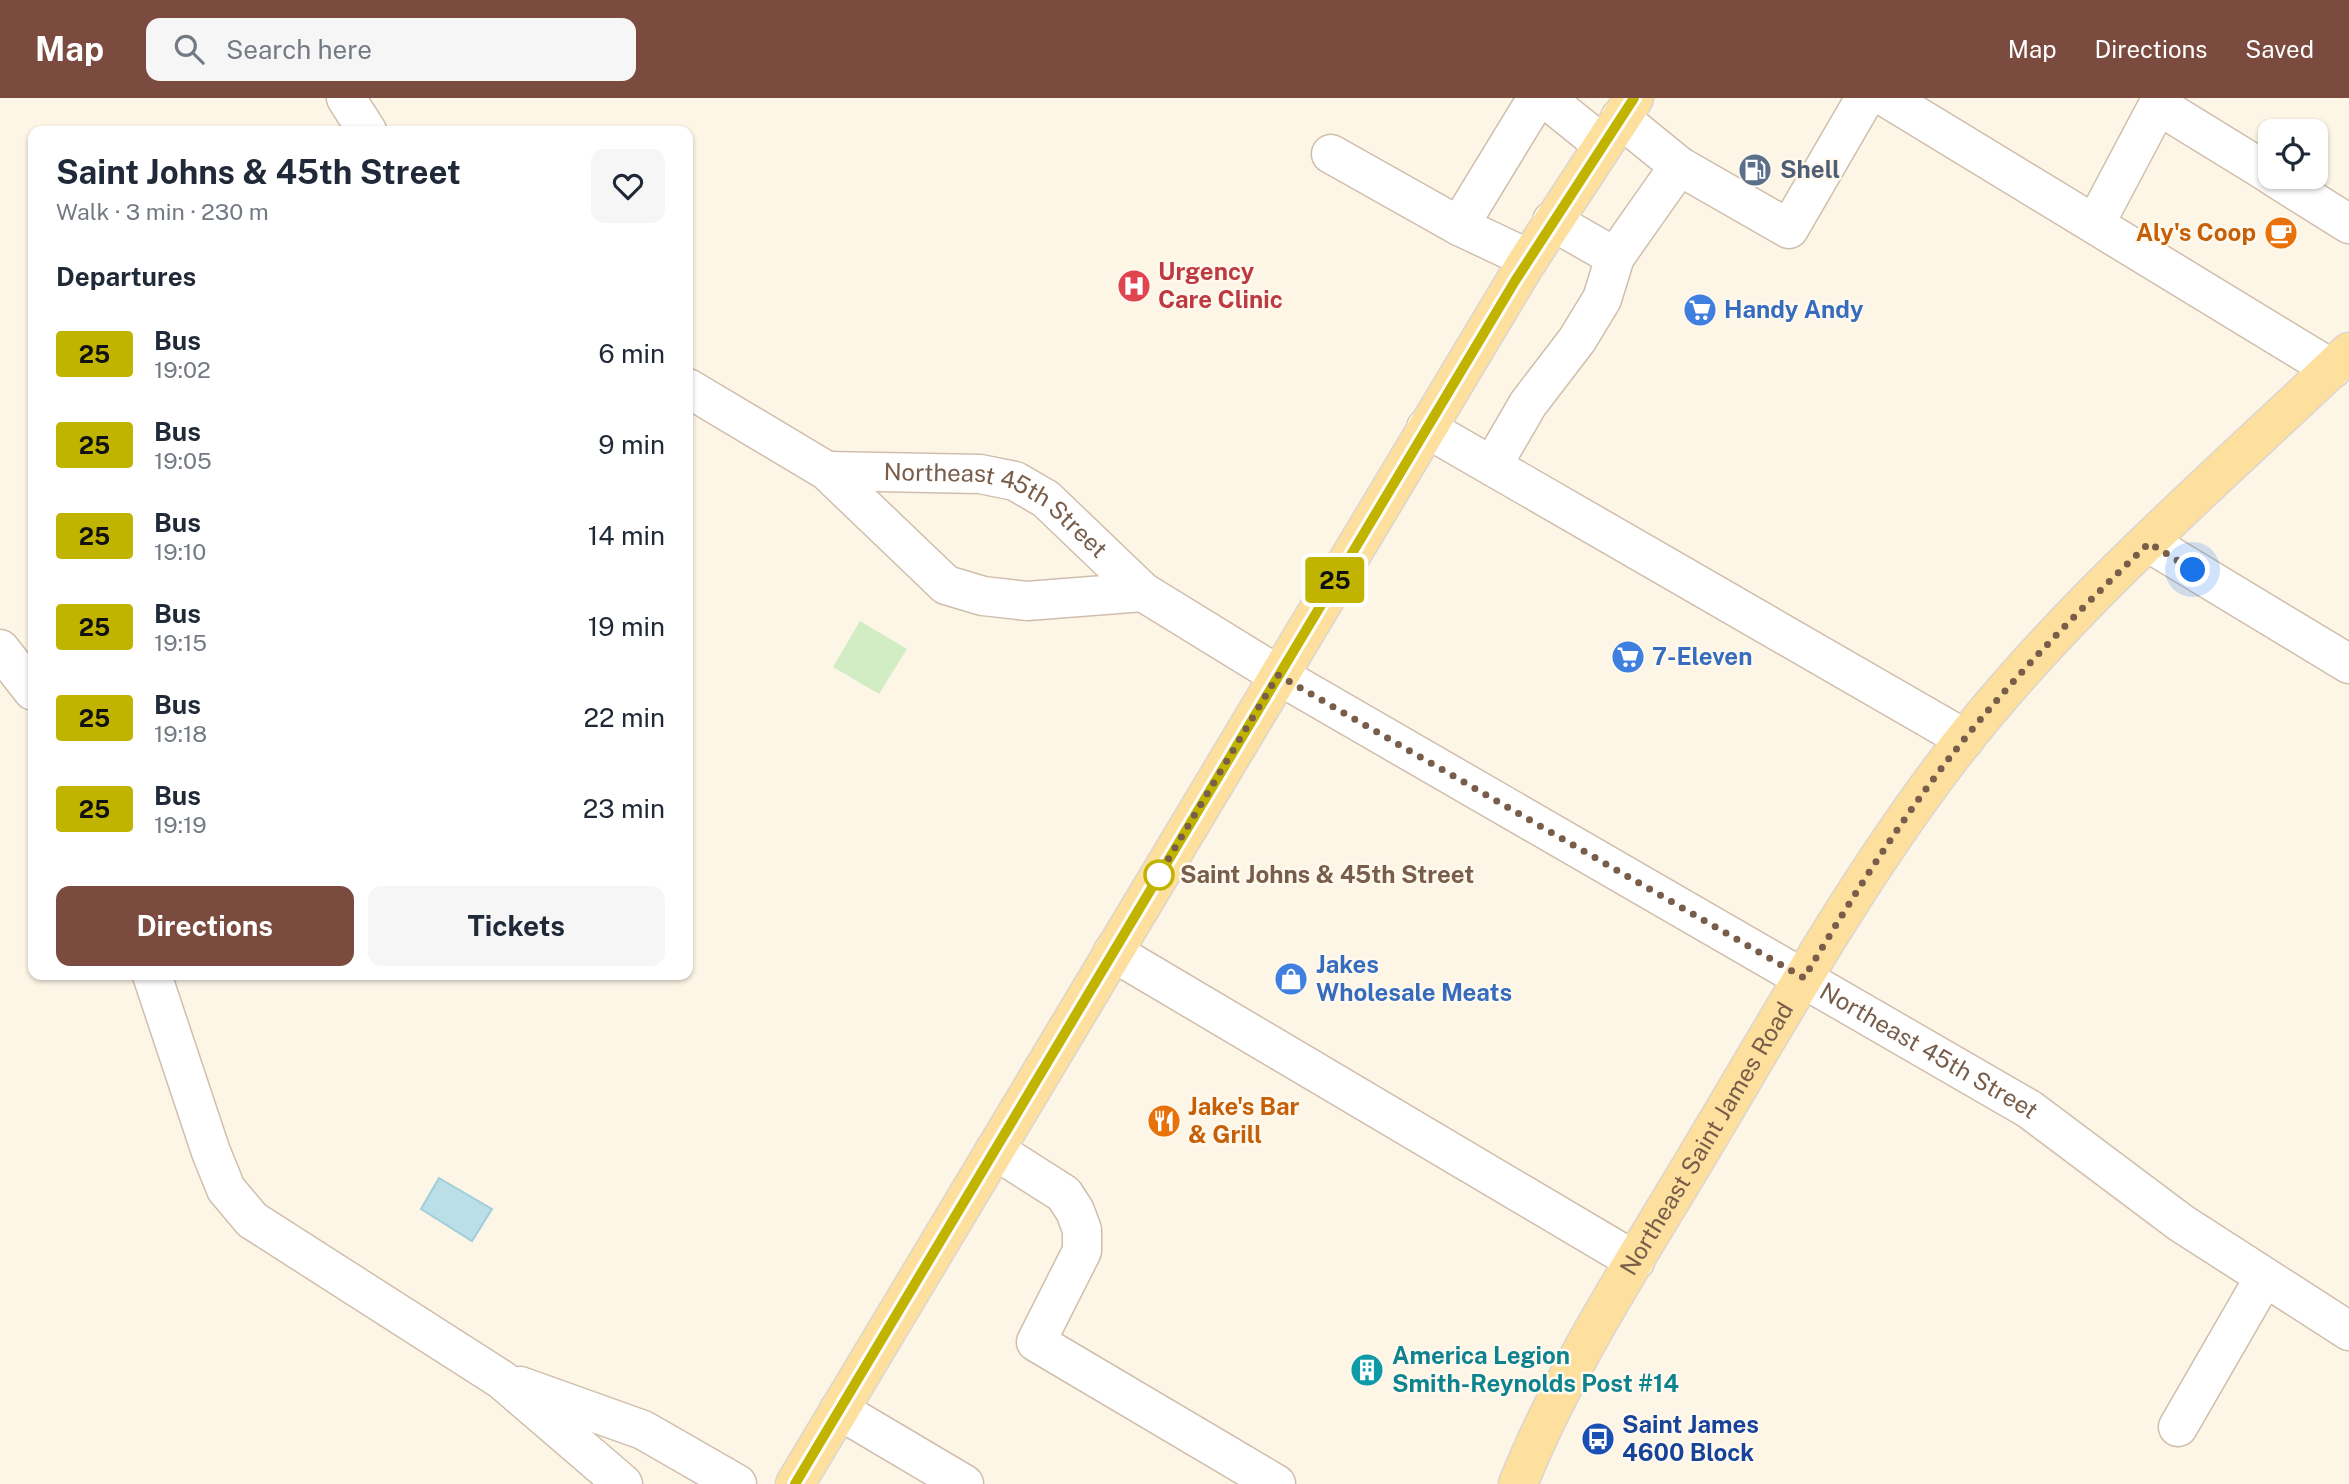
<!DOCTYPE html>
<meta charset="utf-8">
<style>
:root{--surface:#fff;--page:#f6f6f7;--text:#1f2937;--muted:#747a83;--accent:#7b4b3f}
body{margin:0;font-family:"Public Sans",sans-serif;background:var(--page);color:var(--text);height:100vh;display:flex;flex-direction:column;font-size:26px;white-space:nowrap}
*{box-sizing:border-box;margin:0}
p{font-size:23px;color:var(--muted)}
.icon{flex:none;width:38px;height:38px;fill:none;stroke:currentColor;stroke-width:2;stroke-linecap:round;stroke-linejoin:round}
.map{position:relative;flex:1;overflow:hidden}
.panel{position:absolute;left:28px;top:28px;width:665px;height:854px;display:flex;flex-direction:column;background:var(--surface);border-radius:14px;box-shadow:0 2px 5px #0004}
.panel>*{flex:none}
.badge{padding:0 14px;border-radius:5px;font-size:24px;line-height:46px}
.buttons{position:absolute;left:2258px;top:21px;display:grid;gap:14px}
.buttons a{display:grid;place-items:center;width:70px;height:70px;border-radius:14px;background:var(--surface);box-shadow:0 2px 5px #0004;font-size:35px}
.you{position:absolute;width:35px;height:35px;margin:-18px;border:5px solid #fff;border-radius:50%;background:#1a73e8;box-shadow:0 0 0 10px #1a73e833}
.map>.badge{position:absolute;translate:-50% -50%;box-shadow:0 0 0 4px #fff}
h2{padding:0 28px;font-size:26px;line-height:63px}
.round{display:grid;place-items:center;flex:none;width:74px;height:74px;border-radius:14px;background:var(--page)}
.headline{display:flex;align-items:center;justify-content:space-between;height:119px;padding:0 28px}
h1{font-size:33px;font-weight:700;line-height:52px}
.primary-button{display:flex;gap:14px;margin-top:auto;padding:14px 28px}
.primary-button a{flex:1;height:80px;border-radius:14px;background:var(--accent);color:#fff;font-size:28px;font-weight:700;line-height:80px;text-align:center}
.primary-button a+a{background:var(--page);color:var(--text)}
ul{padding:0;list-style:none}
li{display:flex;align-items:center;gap:21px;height:91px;padding:0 28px}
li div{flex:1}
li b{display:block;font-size:26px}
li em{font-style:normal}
li .badge{min-width:77px;font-weight:700;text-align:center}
header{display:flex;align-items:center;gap:42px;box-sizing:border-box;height:98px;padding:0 35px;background:var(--accent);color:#fff}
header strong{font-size:33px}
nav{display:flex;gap:38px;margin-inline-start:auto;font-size:24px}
.search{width:490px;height:63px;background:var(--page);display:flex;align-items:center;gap:18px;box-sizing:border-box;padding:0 24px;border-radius:14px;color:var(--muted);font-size:26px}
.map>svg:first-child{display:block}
</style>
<header>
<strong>Map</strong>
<div class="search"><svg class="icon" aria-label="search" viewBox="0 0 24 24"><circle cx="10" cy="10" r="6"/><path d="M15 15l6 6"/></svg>Search here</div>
<nav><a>Map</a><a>Directions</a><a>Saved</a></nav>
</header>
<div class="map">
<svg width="2349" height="1386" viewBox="0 0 2349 1386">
<rect width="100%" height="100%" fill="#fdf6e7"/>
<path fill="#d2ecc4" d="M860 523 907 551 879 596 833 569Z"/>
<path fill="#badfe8" stroke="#a0ceda" stroke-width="2" d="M439 1080 492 1111 472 1143 421 1111Z"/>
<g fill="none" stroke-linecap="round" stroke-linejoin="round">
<defs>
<g id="minor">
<path d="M346 0 367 33"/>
<path d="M1545 0 1602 46"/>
<path d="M1887 0 2332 271"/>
<path d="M1331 56 1459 128"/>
<path d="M1679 68 1789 131 1865 0"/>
<path d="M2274 79 2349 126"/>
<path d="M2095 126 2158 7 2270 76"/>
<path d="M1615 159 1679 68 1620 20"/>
<path d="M1529 161 1459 128 1537 0"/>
<path d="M688 290 827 373 946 487 983 498 1027 503 1143 494"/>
<path d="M1426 330 1965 641"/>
<path d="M1492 368 1528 306 1577 242 1602 201 1615 159 1552 123"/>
<path id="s1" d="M827 373 980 376 1015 383 1046 401 1143 494 1278 577 2029 1011 2181 1125 2349 1233"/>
<path d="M2149 445 2349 566"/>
<path d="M0 551 33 593"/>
<path d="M1113 854 1635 1163"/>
<path d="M152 877 211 1054 226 1091 252 1122 502 1282 623 1386"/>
<path d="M995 1052 1064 1096 1075 1113 1082 1132V1153L1036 1244 1276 1386"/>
<path d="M520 1288 643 1332 737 1386"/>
<path d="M839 1312 964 1386"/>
<path d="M2178 1329 2264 1180"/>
</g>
<g id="major">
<path d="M795 1386 1525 167 1634 0"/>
<path id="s2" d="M1518 1386C1565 1269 1635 1163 1699 1055 1778 923 1853 788 1946 665 2062 512 2211 386 2349 254"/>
</g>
</defs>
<use href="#minor" stroke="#d0beac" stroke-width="41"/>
<use href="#major" stroke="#dcd5d0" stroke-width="41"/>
<use href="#minor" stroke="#fff" stroke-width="38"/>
<use href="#major" stroke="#fddf9e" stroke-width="38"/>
</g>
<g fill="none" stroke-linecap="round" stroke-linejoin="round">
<defs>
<path id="line" d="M795 1386 1515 183 1634 0"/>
</defs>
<use href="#line" stroke="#fff" stroke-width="16"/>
<use href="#line" stroke="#c1b400" stroke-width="10"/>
<path stroke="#785d4a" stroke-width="7" stroke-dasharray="0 12.6" d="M1159 777 1154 785 1278 577 1804 880C1848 806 1894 732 1947 663 2008 584 2077 514 2149 445L2193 472"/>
</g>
<defs>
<symbol id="fuel-disc" viewBox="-11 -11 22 22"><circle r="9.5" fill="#5c6f8a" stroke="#fff9ee"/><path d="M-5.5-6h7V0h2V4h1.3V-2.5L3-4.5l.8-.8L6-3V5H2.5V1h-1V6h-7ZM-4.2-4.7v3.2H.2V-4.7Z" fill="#fff"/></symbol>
<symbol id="cafe-disc" viewBox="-11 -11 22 22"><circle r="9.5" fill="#e8710a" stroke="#fff9ee"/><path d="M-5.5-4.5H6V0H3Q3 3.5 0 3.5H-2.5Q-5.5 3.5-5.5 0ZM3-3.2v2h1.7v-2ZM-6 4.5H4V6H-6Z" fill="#fff"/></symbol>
<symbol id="hospital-disc" viewBox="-11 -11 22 22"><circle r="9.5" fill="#e0444e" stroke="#fff9ee"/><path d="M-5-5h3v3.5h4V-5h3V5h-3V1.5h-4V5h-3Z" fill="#fff"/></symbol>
<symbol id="supermarket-disc" viewBox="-11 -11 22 22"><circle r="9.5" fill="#3f7fe0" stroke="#fff9ee"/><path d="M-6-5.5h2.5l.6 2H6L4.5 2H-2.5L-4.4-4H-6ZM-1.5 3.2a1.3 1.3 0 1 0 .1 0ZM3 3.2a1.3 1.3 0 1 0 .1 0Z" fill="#fff"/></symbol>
<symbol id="shop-disc" viewBox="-11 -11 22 22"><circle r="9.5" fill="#3f7fe0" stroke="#fff9ee"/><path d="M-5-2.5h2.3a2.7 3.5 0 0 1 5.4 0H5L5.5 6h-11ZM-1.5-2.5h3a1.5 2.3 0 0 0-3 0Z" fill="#fff"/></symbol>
<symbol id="restaurant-disc" viewBox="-11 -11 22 22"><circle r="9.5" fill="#e8710a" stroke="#fff9ee"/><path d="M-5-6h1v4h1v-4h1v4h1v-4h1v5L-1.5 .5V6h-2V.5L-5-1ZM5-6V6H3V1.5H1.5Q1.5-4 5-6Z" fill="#fff"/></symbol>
<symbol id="building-disc" viewBox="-11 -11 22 22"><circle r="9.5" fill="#0f9aa8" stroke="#fff9ee"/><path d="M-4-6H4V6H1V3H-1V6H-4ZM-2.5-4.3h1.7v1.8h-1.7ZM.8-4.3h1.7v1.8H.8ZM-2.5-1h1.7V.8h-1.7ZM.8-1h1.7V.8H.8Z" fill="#fff"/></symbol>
<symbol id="bus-disc" viewBox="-11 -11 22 22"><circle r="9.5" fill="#1a4fb4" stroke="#fff9ee"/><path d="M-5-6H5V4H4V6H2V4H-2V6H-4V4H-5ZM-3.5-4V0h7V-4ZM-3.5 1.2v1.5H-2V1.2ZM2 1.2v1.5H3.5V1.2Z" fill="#fff"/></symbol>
</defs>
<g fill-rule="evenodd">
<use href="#fuel-disc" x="1736" y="53" width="38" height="38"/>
<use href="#cafe-disc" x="2262" y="116" width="38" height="38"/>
<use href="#hospital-disc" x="1115" y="169" width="38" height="38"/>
<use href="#supermarket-disc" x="1681" y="193" width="38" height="38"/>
<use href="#supermarket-disc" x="1609" y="540" width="38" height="38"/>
<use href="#shop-disc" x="1272" y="862" width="38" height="38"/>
<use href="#restaurant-disc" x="1145" y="1004" width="38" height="38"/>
<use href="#building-disc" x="1348" y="1253" width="38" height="38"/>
<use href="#bus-disc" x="1579" y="1322" width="38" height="38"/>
</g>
<circle fill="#fff" stroke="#c1b400" stroke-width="3.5" cx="1159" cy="777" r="14"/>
<g text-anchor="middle" stroke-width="5" stroke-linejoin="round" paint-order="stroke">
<g font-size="24" font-weight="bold" fill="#4e5e75" stroke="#fff9ee" text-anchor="start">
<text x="1780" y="80">Shell</text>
</g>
<g font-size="24" font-weight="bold" fill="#c56008" stroke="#fff9ee" text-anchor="end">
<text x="2256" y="143">Aly's Coop</text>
<text x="1188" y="1017" text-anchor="start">Jake's Bar<tspan x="1188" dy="28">&amp; Grill</tspan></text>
</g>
<g font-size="24" font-weight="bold" fill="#be3a42" stroke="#fff9ee" text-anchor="start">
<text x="1158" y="182">Urgency<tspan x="1158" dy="28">Care Clinic</tspan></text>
</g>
<g font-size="24" font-weight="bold" fill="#366cbe" stroke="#fff9ee" text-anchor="start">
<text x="1724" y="220">Handy Andy</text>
<text x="1652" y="567">7-Eleven</text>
<text x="1316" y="875">Jakes<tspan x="1316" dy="28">Wholesale Meats</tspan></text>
</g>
<g font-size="24" fill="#785d4a" stroke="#fff9ee">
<text dy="8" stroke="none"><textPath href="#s1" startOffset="180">Northeast 45th Street</textPath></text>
<text dy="8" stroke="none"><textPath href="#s1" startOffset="1269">Northeast 45th Street</textPath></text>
<text dy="8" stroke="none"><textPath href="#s2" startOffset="394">Northeast Saint James Road</textPath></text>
</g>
<g font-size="24" font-weight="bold" fill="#785d4a" stroke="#fff9ee" text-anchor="start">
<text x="1180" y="785">Saint Johns &amp; 45th Street</text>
</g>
<g font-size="24" font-weight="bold" fill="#0d838f" stroke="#fff9ee" text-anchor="start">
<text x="1392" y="1266">America Legion<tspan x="1392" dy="28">Smith-Reynolds Post #14</tspan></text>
</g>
<g font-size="24" font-weight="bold" fill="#164399" stroke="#fff9ee" text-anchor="start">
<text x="1622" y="1335">Saint James<tspan x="1622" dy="28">4600 Block</tspan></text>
</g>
</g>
</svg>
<div class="buttons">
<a><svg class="icon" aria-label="locate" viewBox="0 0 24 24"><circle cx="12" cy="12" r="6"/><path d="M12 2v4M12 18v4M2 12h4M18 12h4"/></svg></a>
</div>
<div class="you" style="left:2193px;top:472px"></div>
<b class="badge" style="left:1335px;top:482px;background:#c1b400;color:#111">25</b>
<section class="panel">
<div class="headline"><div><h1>Saint Johns &amp; 45th Street</h1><p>Walk · 3 min · 230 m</p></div><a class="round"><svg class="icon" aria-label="heart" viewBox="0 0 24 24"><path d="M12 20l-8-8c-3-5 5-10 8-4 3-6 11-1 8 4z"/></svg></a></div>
<h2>Departures</h2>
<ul>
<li><span class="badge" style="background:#c1b400;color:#111">25</span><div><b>Bus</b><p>19:02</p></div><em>6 min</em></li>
<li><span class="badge" style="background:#c1b400;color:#111">25</span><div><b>Bus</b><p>19:05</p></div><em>9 min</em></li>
<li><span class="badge" style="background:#c1b400;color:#111">25</span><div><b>Bus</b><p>19:10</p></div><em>14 min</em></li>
<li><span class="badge" style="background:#c1b400;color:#111">25</span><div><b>Bus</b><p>19:15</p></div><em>19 min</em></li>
<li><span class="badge" style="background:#c1b400;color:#111">25</span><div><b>Bus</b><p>19:18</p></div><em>22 min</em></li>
<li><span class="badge" style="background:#c1b400;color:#111">25</span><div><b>Bus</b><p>19:19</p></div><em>23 min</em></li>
</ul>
<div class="primary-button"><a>Directions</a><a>Tickets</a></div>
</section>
</div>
